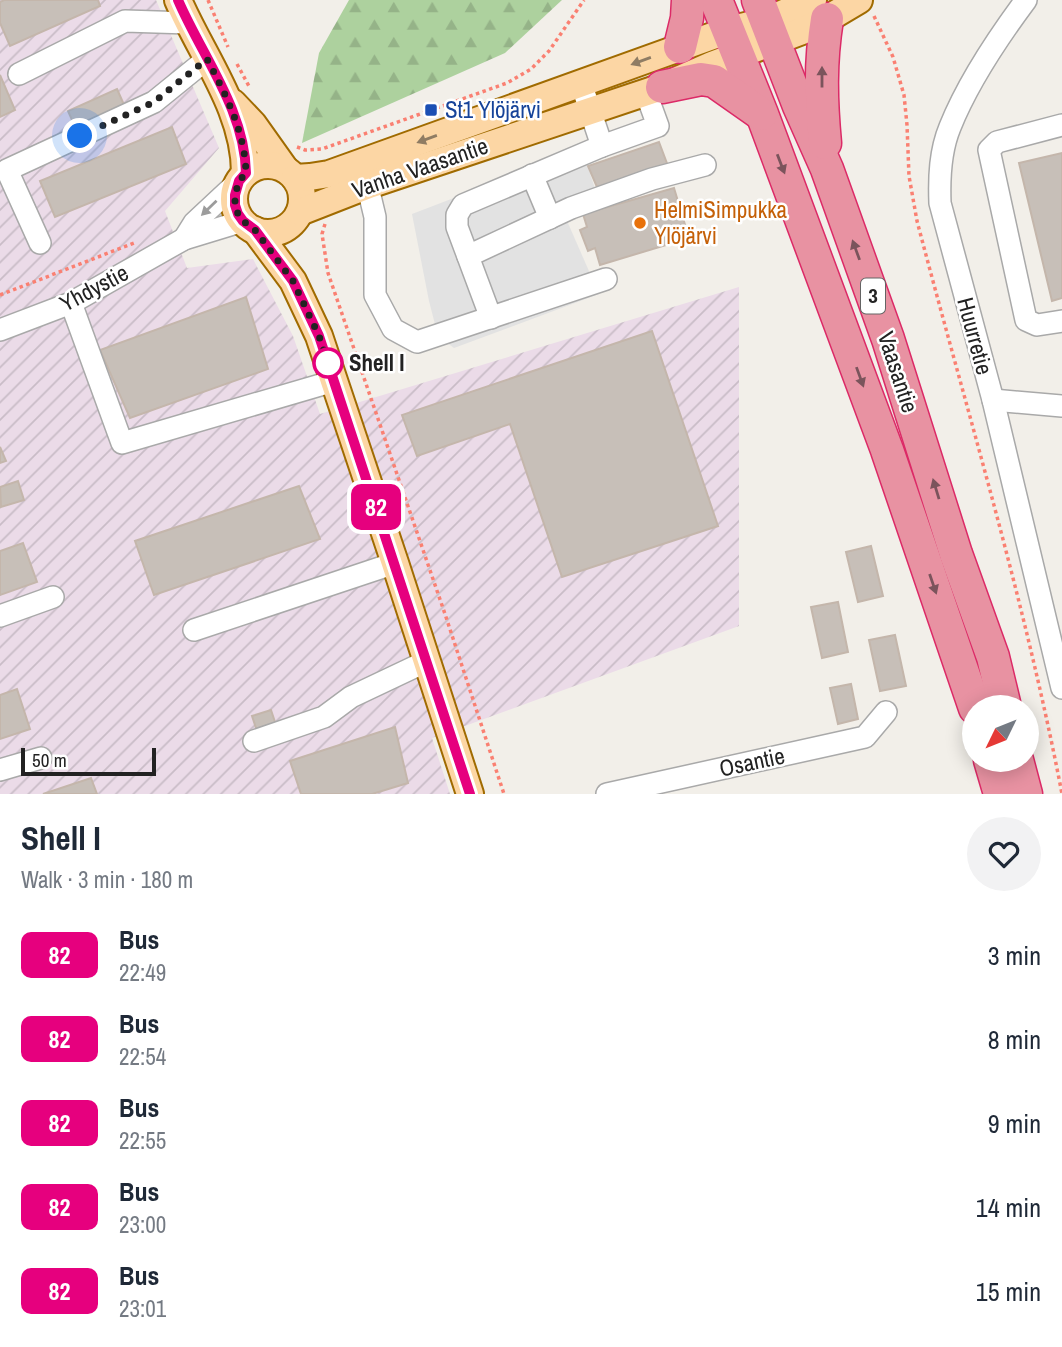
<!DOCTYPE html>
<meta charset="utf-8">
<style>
:root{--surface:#fff;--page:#f2f2f3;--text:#1f2937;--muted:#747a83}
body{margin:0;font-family:"Archivo Narrow",sans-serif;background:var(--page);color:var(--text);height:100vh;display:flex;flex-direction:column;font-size:26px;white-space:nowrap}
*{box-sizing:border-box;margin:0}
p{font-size:23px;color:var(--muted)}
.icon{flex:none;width:38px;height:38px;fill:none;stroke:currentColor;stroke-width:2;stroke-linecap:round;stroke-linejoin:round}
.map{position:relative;height:794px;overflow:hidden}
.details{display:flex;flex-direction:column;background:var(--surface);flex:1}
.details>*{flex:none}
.badge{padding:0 14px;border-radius:10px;font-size:24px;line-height:46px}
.needle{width:46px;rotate:227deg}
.controls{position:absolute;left:962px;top:695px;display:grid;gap:14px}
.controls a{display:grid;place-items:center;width:77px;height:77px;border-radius:50%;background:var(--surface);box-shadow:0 4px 18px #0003;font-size:35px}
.scale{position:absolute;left:21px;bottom:18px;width:135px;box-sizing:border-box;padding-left:7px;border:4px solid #222;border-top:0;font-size:19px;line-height:24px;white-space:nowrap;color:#222;-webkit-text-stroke:5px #fff;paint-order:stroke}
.you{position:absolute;width:35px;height:35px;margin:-18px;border:5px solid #fff;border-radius:50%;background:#1a73e8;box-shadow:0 0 0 10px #1a73e833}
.map>.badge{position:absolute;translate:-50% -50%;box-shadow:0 0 0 4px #fff}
.round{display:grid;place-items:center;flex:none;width:74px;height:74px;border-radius:37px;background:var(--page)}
.head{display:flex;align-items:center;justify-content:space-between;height:119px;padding:0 21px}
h1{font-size:33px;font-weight:700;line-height:52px}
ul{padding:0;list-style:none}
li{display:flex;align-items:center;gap:21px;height:84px;padding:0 21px}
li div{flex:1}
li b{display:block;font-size:26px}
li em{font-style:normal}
li .badge{min-width:77px;font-weight:700;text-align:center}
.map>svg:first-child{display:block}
</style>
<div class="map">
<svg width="1062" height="794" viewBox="0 0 1062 794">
<defs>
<pattern id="industrial-furrows" width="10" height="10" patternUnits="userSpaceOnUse" patternTransform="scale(1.75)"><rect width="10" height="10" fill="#ebdbe8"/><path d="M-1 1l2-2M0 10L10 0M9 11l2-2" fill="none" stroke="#c9bcc7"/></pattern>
<pattern id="forest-firs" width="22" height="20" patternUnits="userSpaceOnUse" patternTransform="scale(1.75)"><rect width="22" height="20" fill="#add19e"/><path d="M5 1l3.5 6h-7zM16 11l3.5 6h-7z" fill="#95b388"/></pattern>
</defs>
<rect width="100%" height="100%" fill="#f2efe9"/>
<path fill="url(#industrial-furrows)" d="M0 0H156L219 148 165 211 187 268 253 259 293 336 320 414 739 287V626L432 738 450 794H0Z"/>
<path fill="url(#forest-firs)" d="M349 0H562L505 53 302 143 319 53Z"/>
<path fill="#e2e2e2" d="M582 149 599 201 564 214 599 294 454 348 438 336 429 301 412 214Z"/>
<g fill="#c7bfb8" stroke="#c4b6ab" stroke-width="2">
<path d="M4 0H98L100 6 10 46 0 23V2Z"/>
<path d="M0 75 15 110 0 117Z"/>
<path d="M117 89 125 107 76 129 68 111Z"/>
<path d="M172 127 186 164 55 217 40 181Z"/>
<path d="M659 142 668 166 597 187 588 166Z"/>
<path d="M1062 153V298L1052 301 1019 163Z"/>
<path d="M674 188 689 238 600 265 595 248 588 251 580 230 587 227 583 214Z"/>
<path d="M246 297 268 369 130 418 100 350Z"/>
<path d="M652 331 718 526 562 577 510 424 417 456 402 415Z"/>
<path d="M0 447 6 461 0 463Z"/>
<path d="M18 481 24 500 1 507 0 487Z"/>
<path d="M299 486 320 539 154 595 135 541Z"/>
<path d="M23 543 37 582 0 595V551Z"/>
<path d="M871 546 883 596 858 602 846 552Z"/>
<path d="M838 602 848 652 822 658 811 607Z"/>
<path d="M895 635 906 686 880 691 869 640Z"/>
<path d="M851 684 858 719 838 724 830 688Z"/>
<path d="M17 689 30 729 0 739V695Z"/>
<path d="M271 710 276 725 257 731 252 716Z"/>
<path d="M395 727 408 783 372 794H301L290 761Z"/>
<path d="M91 778 97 794H43Z"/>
</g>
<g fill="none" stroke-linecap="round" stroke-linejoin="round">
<defs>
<g id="minor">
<path d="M1026 0C997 39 968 82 950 127 940 151 939 177 940 203L993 400 1062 688"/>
<path d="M19 74 125 21 188 23"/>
<path d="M581 83 602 146"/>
<path d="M1062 125 997 142 989 150 1026 320 1037 325 1062 321"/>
<path d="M364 171 375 217V295L393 329 417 342 606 279"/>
<path d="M532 175 550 218"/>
<path d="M184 239 194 223 239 181"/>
<path d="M40 243 7 170 154 102 207 59"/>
<path d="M468 256 571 208 652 179 705 165"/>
<path d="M71 303 122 443 334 381"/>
<path d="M491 318 457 227V215L463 205 602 146 658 126 646 93"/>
<path d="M0 330 71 303 184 239 243 221"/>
<path d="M993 400 1062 406"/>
<path d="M0 616 53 597"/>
<path d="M194 630 395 563"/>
<path d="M254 741 324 717 351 697 427 661"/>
<path d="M0 770 41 758"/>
<path d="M607 794 865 737 886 712"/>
</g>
<g id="major">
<path d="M178 0C202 56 245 110 245 173"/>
<path d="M233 103 253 124 285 169"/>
<circle cx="268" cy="199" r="34"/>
<path d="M295 178 310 177 329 174 729 30 766 21 813 0"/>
<path d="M300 212 369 185 662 87 712 65 802 31 827 19 859 0"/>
<path d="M255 230 293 281 319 336 395 563 470 794"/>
</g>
<g id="highway">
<path d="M716 0 762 114 887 450 975 708"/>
<path d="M758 0 799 106 827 169 888 339 956 554 993 657 1005 707"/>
<path d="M680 47 687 18 688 0"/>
<path d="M662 87 701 79 714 81 761 114"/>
<path d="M825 143C821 100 820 63 827 19"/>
<path d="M990 760 1000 794"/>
<path d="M1017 760 1026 794"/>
</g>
</defs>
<use href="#minor" stroke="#a9a9a9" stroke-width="24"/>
<use href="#major" stroke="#a06b00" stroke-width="30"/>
<use href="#highway" stroke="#dc2a67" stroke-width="35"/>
<g stroke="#fa8072" stroke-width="3.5" stroke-dasharray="3.5 3.5" stroke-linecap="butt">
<path d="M208 0 228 47"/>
<path d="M874 16 893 57 904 95 907 125 909 176 917 221C967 412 1025 601 1062 794"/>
<path d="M237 64 250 88"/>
<path d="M297 147 305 150 322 149 507 83 531 69 549 51 584 0"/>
<path d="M325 224 322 234 328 273 445 614 504 794"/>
<path d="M0 295 134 243"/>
</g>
<use href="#minor" stroke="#fff" stroke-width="21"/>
<use href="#major" stroke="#fcd6a4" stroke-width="26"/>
<use href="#highway" stroke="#e892a2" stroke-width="32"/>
</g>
<defs><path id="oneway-solid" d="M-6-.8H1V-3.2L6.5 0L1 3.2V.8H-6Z" transform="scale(1.75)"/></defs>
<g fill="#8f7c63">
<use href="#oneway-solid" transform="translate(641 61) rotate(160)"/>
<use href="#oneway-solid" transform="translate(427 139) rotate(160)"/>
</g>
<g fill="#7b545c">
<use href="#oneway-solid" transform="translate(822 77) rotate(-90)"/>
<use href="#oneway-solid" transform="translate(781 164) rotate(69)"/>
<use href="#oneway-solid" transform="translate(856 250) rotate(-110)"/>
<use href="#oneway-solid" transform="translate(860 377) rotate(70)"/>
<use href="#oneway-solid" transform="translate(936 489) rotate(-107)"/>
<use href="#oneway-solid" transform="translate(933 584) rotate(71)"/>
</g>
<use fill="#9c9c9c" href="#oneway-solid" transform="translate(209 208) rotate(136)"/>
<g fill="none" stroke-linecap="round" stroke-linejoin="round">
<defs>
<path id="line" d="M178 0C202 56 245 110 246 173L239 181 235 195V205L238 214 243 221 255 230 293 281 319 336 470 794"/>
</defs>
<use href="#line" stroke="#fff" stroke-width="16"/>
<use href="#line" stroke="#e6007e" stroke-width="10"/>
<path stroke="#222" stroke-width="7" stroke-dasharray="0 12.6" d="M80 136 154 102 207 59C226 95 245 132 246 173L239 181 235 195V205L238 214 243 221 255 230 293 281 319 336 328 363"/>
</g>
<rect fill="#1a4fb4" stroke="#fff" stroke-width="2.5" x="424" y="103" width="14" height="14" rx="3.5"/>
<circle fill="#e8710a" stroke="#fff" stroke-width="2.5" cx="640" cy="223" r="7"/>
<circle fill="#fff" stroke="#e6007e" stroke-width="3.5" cx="328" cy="363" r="14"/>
<g text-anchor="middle" stroke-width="5" stroke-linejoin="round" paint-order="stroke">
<rect fill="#fff" stroke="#646464" stroke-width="2" x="861" y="278.5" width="24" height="35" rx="5"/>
<g font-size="21" font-weight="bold" fill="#222">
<text x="873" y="303">3</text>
</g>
<g font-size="23" fill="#164399" stroke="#fff" text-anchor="start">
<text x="445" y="118">St1 Ylöjärvi</text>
</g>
<g font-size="23" fill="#222" stroke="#fff">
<text transform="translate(420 168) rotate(-19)" y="8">Vanha Vaasantie</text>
<text transform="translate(94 288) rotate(-28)" y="8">Yhdystie</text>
<text transform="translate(975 336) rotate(75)" y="8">Huurretie</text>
<text transform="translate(898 372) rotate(72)" y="8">Vaasantie</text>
<text transform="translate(752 762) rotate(-12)" y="8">Osantie</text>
</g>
<g font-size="23" fill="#c56008" stroke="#fff" text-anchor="start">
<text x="654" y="218">HelmiSimpukka<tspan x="654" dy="26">Ylöjärvi</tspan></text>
</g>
<g font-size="23" font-weight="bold" fill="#222" stroke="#fff" text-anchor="start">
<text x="349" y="371">Shell I</text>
</g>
</g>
</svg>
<div class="controls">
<a><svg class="needle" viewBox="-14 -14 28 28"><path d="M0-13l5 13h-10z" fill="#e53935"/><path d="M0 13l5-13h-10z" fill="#747a83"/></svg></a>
</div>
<div class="scale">50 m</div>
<div class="you" style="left:80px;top:136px"></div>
<b class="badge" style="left:376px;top:507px;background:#e6007e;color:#fff">82</b>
</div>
<section class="details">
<div class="head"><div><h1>Shell I</h1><p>Walk · 3 min · 180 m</p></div><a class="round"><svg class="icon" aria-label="heart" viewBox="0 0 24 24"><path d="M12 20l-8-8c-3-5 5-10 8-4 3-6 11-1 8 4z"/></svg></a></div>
<ul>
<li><span class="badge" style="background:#e6007e;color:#fff">82</span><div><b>Bus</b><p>22:49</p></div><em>3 min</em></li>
<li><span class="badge" style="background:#e6007e;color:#fff">82</span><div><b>Bus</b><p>22:54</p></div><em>8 min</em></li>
<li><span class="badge" style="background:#e6007e;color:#fff">82</span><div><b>Bus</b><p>22:55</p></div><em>9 min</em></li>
<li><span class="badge" style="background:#e6007e;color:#fff">82</span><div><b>Bus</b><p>23:00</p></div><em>14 min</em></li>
<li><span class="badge" style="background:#e6007e;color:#fff">82</span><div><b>Bus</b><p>23:01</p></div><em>15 min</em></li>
</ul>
</section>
